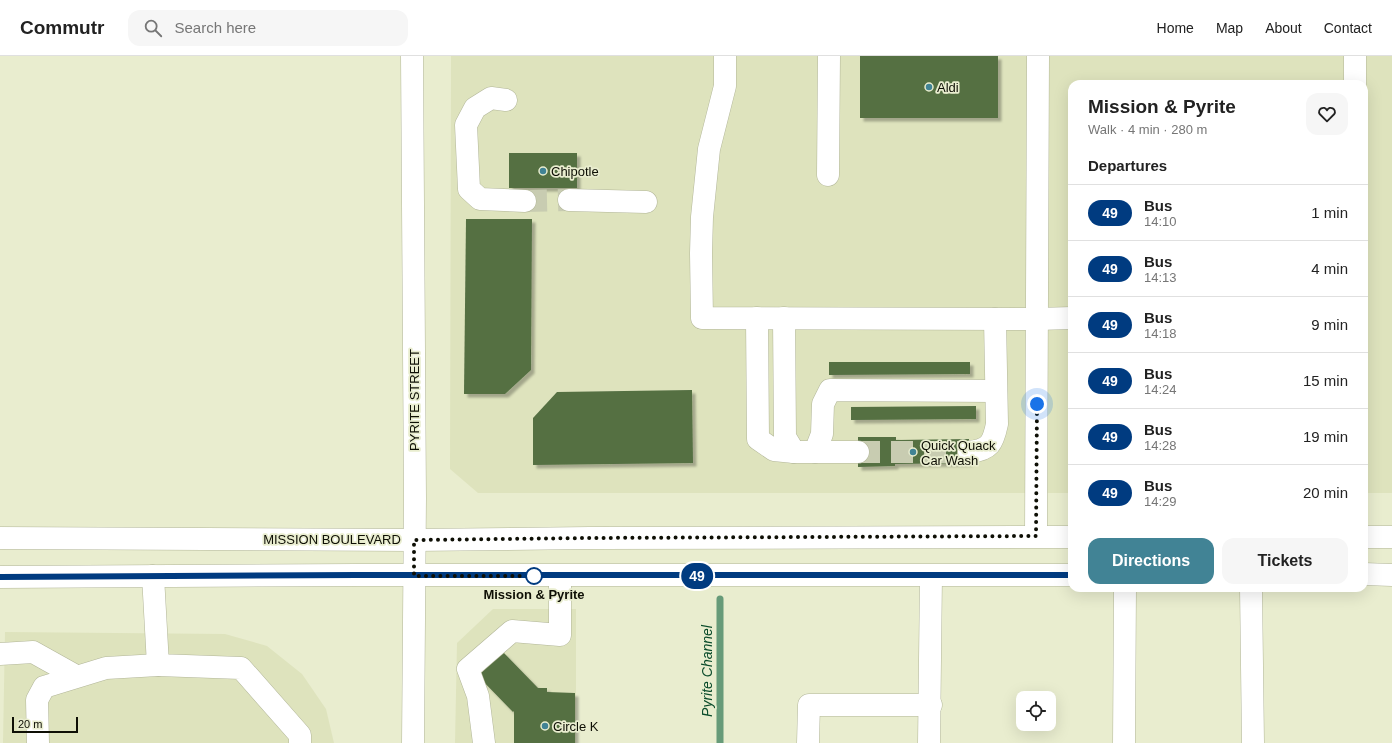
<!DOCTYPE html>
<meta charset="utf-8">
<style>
:root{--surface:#fff;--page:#f6f6f6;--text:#222;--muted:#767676;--line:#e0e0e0;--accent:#418395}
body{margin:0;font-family:Arial,sans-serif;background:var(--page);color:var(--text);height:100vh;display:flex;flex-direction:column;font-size:15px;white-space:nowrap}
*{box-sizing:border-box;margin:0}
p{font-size:13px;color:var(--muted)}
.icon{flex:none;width:22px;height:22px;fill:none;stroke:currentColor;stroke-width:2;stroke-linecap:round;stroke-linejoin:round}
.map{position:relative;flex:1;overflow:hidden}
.sheet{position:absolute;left:1068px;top:24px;width:300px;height:512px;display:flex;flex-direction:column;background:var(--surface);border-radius:12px;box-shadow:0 4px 16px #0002}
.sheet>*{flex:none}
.badge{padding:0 8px;border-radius:13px;font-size:14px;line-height:26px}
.buttons{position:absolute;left:1016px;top:635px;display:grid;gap:8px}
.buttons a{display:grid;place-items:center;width:40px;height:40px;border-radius:8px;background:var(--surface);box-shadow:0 4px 16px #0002;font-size:20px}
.scale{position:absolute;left:12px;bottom:10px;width:66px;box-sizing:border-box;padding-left:4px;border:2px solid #0e0f05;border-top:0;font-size:11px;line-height:14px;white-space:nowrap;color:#0e0f05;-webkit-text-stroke:3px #e9edcf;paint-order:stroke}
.you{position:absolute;width:20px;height:20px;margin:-10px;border:3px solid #fff;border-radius:50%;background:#1a73e8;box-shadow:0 0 0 6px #1a73e833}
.map>.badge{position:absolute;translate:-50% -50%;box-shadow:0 0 0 2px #fff}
h2{padding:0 20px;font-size:15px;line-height:36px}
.round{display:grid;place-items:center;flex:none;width:42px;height:42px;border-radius:12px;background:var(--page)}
.headline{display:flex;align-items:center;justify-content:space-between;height:68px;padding:0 20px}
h1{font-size:19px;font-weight:700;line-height:30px}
.action{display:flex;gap:8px;margin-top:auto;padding:8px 20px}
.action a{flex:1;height:46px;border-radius:12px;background:var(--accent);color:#fff;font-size:16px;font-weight:700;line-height:46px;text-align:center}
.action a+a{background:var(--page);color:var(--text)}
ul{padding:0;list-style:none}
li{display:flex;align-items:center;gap:12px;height:56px;padding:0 20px;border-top:1px solid var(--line)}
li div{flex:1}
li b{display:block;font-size:15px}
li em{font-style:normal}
li .badge{min-width:44px;font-weight:700;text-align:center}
header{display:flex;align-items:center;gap:24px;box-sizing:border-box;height:56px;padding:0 20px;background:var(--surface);border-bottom:1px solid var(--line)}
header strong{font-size:19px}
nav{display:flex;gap:22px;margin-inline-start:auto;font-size:14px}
.search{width:280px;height:36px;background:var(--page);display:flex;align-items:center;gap:10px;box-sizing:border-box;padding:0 14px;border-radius:12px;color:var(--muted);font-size:15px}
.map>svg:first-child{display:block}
</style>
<header>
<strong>Commutr</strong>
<div class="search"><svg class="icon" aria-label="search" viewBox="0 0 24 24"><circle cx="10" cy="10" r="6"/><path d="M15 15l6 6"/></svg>Search here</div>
<nav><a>Home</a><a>Map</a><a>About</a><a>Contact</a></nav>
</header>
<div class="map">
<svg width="1392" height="687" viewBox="0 0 1392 687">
<defs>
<filter id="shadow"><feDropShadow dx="3.5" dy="3.5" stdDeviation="1" flood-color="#0004"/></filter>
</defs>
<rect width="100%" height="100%" fill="#e9edcf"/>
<g fill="#dee3bd">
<path d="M451 0H1392V437H1364V28H1072V437H478L450 413Z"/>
<path d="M493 553H576V687H455L457 587Z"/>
<path d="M5 576 225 578 267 590 302 618 326 653 334 687H3Z"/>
</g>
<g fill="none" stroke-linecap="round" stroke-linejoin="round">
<path stroke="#679b79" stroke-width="7" d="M720 543V687"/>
</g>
<g fill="#546f43" filter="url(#shadow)">
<rect x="860" y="0" width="138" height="62"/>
<rect x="509" y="97" width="68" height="35"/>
<path d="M466 163H532L531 314 505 338H464Z"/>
<path d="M829 306H970V318L829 319Z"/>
<path d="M692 334 693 407 533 409V362L557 336Z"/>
<path d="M976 350V363L851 364V351Z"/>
<path d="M858 381H896V384L969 383V407L895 408V410L858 411Z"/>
<path d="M503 596 538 632H547V636L575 637V687H514V655L513 656 478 620Z"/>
</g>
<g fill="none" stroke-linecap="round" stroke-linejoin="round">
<g stroke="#c8ccb1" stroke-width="22" stroke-dasharray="22 11" stroke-linecap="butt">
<path d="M525 145 569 144"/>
<path d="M858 396H969"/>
</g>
<defs>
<g id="minor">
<path d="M412 0 415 442 413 687"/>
<path d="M725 0V30L709 93 702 161 701 197 702 262 1037 263 1072 262"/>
<path d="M1355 0V28"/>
<path d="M506 44 491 42 475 52 466 69 469 133 480 143 525 145"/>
<path d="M828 119 829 0"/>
<path d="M569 144 646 146"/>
<path d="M757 262 758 383 774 394 794 396H858"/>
<path d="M784 262 785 381 794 396"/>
<path d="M815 396 822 378 823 348 830 334 996 335"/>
<path d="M969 396C990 394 993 387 997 368L995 263"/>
<path d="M1036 480 1038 0"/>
<path d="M153 520 158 609 241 612 300 679V687"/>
<path d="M1251 532 1253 687"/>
<path d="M0 598 33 596 76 620"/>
<path d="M38 687 37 644 44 631 106 612 158 609"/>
<path d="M484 687 478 640 468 613 512 575 560 579V520"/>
<path d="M808 687 809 649H931"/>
<path d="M929 687 931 520"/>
<path d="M1124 687 1125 532"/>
</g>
<g id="major">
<path d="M1364 481H1392"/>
<path d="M0 482 414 484 590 482 1072 481"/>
<path d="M1364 518 1392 519"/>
<path d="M0 521 357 519H1072"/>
</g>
</defs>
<use href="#minor" stroke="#b2b699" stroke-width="23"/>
<use href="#major" stroke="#b2b699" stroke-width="23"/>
<use href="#minor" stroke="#fff" stroke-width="22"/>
<use href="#major" stroke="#fff" stroke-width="22"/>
</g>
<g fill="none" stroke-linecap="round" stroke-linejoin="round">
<defs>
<path id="line" d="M0 521 357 519H1072"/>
</defs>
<use href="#line" stroke="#fff" stroke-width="9"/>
<use href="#line" stroke="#003b80" stroke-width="6"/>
<path stroke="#0e0f05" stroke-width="4" stroke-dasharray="0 7.2" d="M534 520H414V484L590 482 1036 480 1037 348"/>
</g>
<g fill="#418395" stroke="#e9edcf" stroke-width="1.5">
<circle cx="929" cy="31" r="4"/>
<circle cx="543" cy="115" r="4"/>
<circle cx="913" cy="396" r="4"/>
<circle cx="545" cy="670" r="4"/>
</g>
<circle fill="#fff" stroke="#003b80" stroke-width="2" cx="534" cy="520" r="8"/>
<g text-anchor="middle" stroke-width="3.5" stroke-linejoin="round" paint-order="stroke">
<g font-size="13" fill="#0e0f05" stroke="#e9edcf" text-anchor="start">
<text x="937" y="36">Aldi</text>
<text x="551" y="120">Chipotle</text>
<text x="921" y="394">Quick Quack<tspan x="921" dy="15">Car Wash</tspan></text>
<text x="553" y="675">Circle K</text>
</g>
<g font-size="13" fill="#0e0f05" stroke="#e9edcf">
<text transform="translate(414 344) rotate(-90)" y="5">PYRITE STREET</text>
<text x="332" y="488">MISSION BOULEVARD</text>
</g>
<g font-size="13" font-weight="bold" fill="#0e0f05" stroke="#e9edcf">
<text x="534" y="543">Mission &amp; Pyrite</text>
</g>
<g font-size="14" font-style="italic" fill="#0b4c2b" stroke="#e9edcf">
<text transform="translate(707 615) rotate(-90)" y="5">Pyrite Channel</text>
</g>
</g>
</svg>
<div class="buttons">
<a><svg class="icon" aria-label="locate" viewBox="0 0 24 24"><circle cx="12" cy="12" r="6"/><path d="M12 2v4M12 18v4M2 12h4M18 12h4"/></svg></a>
</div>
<div class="scale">20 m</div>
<div class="you" style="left:1037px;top:348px"></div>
<b class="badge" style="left:697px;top:520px;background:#003b80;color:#fff">49</b>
<section class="sheet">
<div class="headline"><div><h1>Mission &amp; Pyrite</h1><p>Walk · 4 min · 280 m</p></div><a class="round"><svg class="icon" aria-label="heart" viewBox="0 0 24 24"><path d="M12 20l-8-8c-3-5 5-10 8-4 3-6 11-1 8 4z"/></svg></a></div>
<h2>Departures</h2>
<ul>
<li><span class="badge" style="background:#003b80;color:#fff">49</span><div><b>Bus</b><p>14:10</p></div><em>1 min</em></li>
<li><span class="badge" style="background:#003b80;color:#fff">49</span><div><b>Bus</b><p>14:13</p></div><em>4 min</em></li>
<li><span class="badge" style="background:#003b80;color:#fff">49</span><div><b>Bus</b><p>14:18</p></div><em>9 min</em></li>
<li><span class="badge" style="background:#003b80;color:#fff">49</span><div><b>Bus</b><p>14:24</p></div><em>15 min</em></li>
<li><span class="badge" style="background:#003b80;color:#fff">49</span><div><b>Bus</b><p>14:28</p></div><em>19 min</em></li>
<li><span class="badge" style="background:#003b80;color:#fff">49</span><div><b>Bus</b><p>14:29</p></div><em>20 min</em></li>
</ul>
<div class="action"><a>Directions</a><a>Tickets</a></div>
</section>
</div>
